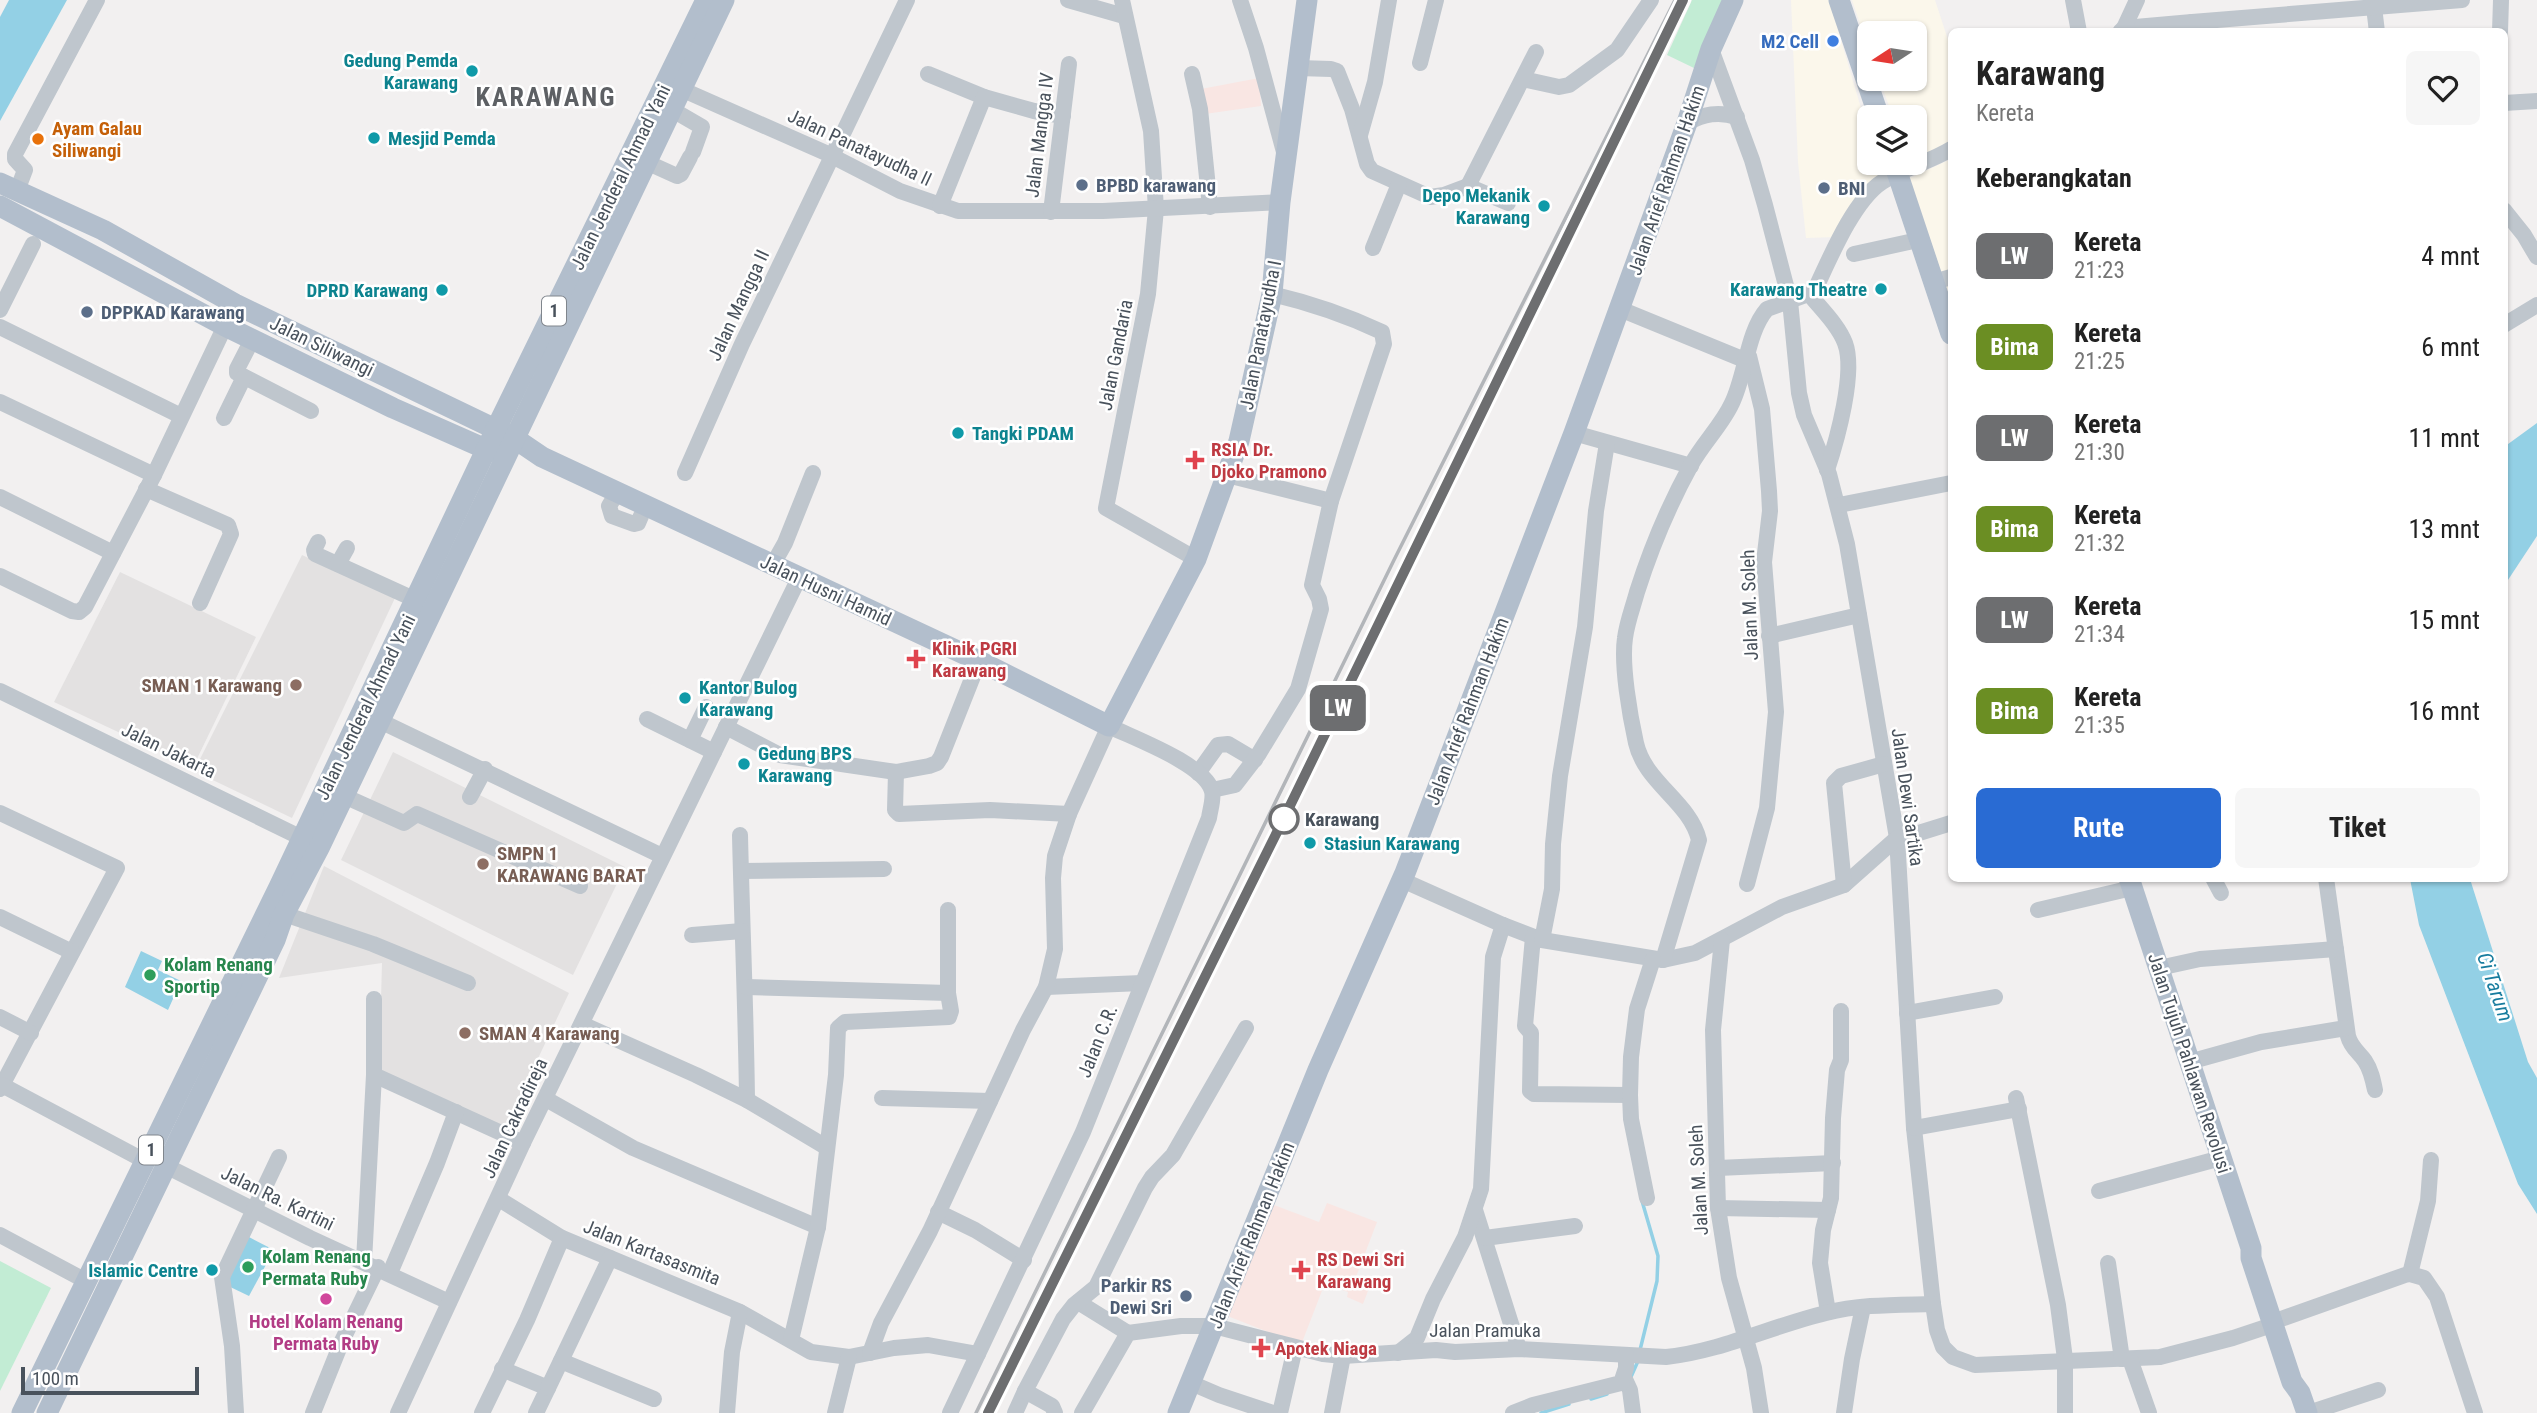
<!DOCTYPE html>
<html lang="id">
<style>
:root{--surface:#fff;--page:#f6f6f6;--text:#222;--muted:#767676;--accent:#296bd3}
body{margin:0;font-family:"Roboto Condensed",sans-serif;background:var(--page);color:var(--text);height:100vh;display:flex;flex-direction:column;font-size:26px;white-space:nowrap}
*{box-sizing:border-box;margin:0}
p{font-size:23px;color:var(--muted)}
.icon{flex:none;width:38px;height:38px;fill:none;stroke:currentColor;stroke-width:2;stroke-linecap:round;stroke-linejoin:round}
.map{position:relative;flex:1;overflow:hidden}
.drawer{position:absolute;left:1948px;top:28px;width:560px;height:854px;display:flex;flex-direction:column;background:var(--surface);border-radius:10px;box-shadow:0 2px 5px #0004}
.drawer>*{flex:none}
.badge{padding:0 14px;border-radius:10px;font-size:24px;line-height:46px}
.needle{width:46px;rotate:258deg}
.fabs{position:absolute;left:1857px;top:21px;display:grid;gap:14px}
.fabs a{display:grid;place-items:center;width:70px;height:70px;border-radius:10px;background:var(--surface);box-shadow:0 2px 5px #0004;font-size:35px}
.scale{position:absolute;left:21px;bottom:18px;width:178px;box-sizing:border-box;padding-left:7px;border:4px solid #49525c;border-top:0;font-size:19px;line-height:24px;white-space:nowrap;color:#49525c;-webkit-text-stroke:5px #fff;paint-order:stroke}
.map>.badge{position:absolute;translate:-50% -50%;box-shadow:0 0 0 4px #fff}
h2{padding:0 28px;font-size:26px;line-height:63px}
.round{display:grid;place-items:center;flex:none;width:74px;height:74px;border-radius:10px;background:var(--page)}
.overview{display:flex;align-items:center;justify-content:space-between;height:119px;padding:0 28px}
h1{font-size:33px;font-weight:700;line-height:52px}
.action{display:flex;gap:14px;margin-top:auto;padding:14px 28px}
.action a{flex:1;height:80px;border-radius:10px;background:var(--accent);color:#fff;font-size:28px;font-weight:700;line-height:80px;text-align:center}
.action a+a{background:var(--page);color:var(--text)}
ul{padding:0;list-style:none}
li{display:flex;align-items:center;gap:21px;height:91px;padding:0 28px}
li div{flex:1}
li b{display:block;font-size:26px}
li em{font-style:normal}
li .badge{min-width:77px;font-weight:700;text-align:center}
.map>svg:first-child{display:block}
</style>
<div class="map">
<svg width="2537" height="1413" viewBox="0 0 2537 1413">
<rect width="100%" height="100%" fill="#f2f0f0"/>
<g fill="#fbf7eb">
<path d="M1791 0H1829L1869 135V163H1877L1882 178 1836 237 1806 238 1798 162Z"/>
<path d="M1852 0H1935L1951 49V144L1915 161 1914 117H1893L1879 79H1914V33H1869V50Z"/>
<path d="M1951 159V329L1906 180Z"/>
</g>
<g fill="#e3e1e1">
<path d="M302 555 395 598 292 818 194 771Z"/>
<path d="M120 572 256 637 193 767 54 702Z"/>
<path d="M393 752 625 867 573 975 341 860Z"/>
<path d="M324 866 569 993 505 1128 379 1072 382 963 279 978Z"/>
</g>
<g fill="#f9e6e3">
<path d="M1259 78 1261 106 1205 114 1201 89Z"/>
<path d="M1269 1203 1319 1222 1327 1203 1377 1222 1356 1277 1371 1283 1363 1304 1347 1297 1348 1292 1325 1283 1301 1345 1225 1315Z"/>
</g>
<g fill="#c2ecd4">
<path d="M1692 0H1723L1694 68 1667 55Z"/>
<path d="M0 1261 51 1288 0 1391Z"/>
</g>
<g fill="#93d0e5">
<path d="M9 0H67L0 121V17Z"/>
<path d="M2537 423V536L2504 586V447Z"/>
<path d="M2410 879H2470L2528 1062 2537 1078V1214L2518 1184 2419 925Z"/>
<path d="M141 951 162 961 158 970 181 981 168 1010 125 987Z"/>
<path d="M247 1236 274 1250 249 1296 224 1284Z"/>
</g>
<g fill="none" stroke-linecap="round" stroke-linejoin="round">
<g stroke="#93d0e5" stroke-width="3.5">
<path d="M1640 1350 1657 1281 1658 1256 1642 1201"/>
<path d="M1630 1379 1638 1361"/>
<path d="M1591 1399 1607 1394"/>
<path d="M1541 1413 1569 1404"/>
</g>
<g stroke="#bfc6cd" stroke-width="16">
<path d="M1068 0 1124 16"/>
<path d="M1122 0 1151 131 1156 209 1148 294 1106 508 1196 559"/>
<path d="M1240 0 1256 48 1284 152"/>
<path d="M2073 0 2079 32"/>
<path d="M2374 7 2377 32"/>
<path d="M2192 22 2462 0"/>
<path d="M2124 28 2192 22 2193 32"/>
<path d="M2120 32 2124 28 2137 0"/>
<path d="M2500 32 2501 0"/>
<path d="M1711 49 1752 160 1765 205 1790 301 1799 393 1804 415 1829 474 1847 544 1897 838 1914 1128 1933 1304 1937 1330 1943 1347 1953 1357 1975 1365 2160 1357 2233 1338 2272 1325"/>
<path d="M1420 63 1436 0"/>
<path d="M1298 68 1331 69 1337 71 1352 109 1367 164 1372 171 1430 197 1444 195 1468 186 1508 203"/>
<path d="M928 74 984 97 1034 111 1063 116"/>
<path d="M1192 74 1200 109 1210 207"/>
<path d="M1523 79 1559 87 1569 85 1617 50 1651 0"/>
<path d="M681 89 826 153 900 191 958 211H1103L1280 202"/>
<path d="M2504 103 2537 101"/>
<path d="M671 109 702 127 693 152"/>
<path d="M1687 123C1704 114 1718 111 1737 117"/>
<path d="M1360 135 1375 82 1389 0"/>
<path d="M646 162 677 176 681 174 690 157"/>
<path d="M1468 186 1536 52"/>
<path d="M17 191 25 170 15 159V154L97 0"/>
<path d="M940 206 984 97"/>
<path d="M2504 210 2524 235 2537 257"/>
<path d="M1051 212 1069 64"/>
<path d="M1373 248 1399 184"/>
<path d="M1854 254 1918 240"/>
<path d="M1934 282 1951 277"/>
<path d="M1810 295C1822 310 1838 325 1845 343 1856 372 1837 440 1827 470"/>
<path d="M1620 309 1747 361"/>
<path d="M0 310 33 244"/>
<path d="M2504 325 2537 305"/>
<path d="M0 327 181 416"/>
<path d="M253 338 237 369V373L311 411"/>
<path d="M0 402 154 475"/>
<path d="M224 418 244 377"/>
<path d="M1574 433 1691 466"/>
<path d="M685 473 742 344 907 0"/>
<path d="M1227 475 1331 501"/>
<path d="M146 489 228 525 231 534 200 603"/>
<path d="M617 493 609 506 612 516 634 524 638 523 641 516"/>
<path d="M0 497 113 553"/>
<path d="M1839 505 1951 483"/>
<path d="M318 542 314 550 315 554 416 600"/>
<path d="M338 564 347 548"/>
<path d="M772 566 785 543 813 473"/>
<path d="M0 576 72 611 79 612 85 607 154 475 225 326"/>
<path d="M1769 636 1859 615"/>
<path d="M0 691 312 843"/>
<path d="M647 719 714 752"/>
<path d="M380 721 662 856"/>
<path d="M726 727 780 755 896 772 929 766 937 763 941 757 979 661"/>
<path d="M690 740 706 707"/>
<path d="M896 772 895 810 899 814 990 810 1069 814"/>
<path d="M1198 773 1218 745 1228 744 1255 760"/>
<path d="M1212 790 1235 785 1258 755 1298 689 1321 609 1319 599 1312 585 1331 501 1384 344 1382 332C1346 315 1310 303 1272 294"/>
<path d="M344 796 404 823 417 814 580 886"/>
<path d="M470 797 485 769"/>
<path d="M0 813 117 868 0 1089"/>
<path d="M740 835C742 924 746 1012 747 1100"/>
<path d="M741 871 884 869"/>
<path d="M2213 878 2221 893"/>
<path d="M2326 878 2348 1036C2351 1048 2359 1052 2365 1061 2371 1070 2373 1080 2375 1090"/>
<path d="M1402 880 1503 925 1542 940 1663 960 1695 953 1782 907 1844 885 1897 838 1906 837 1951 823"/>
<path d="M1747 884 1767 808 1776 712 1764 562 1770 511 1769 491 1762 409 1749 356"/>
<path d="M1844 885 1834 783 1841 776 1884 764"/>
<path d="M2038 910 2132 888"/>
<path d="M284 914 373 944 468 983"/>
<path d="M0 917 72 952"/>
<path d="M692 935 742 931"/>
<path d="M1533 937 1525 1026 1531 1033 1530 1091 1534 1094 1630 1095"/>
<path d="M1542 940 1552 889 1553 844 1560 776 1585 627 1596 511 1607 443"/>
<path d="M1722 940 1713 1030 1718 1208 1729 1278 1754 1368 1761 1413"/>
<path d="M1663 960 1699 840C1690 802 1645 783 1636 743 1630 716 1621 665 1625 638 1627 622 1633 607 1637 592 1651 548 1669 505 1691 465 1703 443 1722 425 1732 403 1746 374 1747 332 1767 309L1814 292C1829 260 1853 201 1882 182 1904 168 1930 162 1951 149"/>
<path d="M2159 968 2200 959 2336 949"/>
<path d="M746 987 948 993"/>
<path d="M1046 987 1142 983"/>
<path d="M1907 1013 1995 997"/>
<path d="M0 1017 31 1033"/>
<path d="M582 1024 696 1075 747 1100 826 1147"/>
<path d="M2189 1062 2261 1042 2346 1028"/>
<path d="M374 1075 523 1143"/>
<path d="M2 1085 145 1161"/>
<path d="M882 1098 990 1101"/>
<path d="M2016 1098 2058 1305 2065 1359V1413"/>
<path d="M546 1099 633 1148 818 1227"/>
<path d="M1914 1128 2019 1109"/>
<path d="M166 1166 310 1238 449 1302"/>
<path d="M1718 1168 1833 1163"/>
<path d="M2099 1191 2221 1158"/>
<path d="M1647 1198 1631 1119 1630 1095 1631 1057 1637 1009 1653 959"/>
<path d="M499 1199 562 1238 740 1312 811 1352 849 1357 894 1348 928 1345 978 1354"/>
<path d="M1718 1208 1828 1210"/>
<path d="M1475 1210 1519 1349"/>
<path d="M938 1212 975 1230 1024 1260"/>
<path d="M0 1235 86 1281"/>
<path d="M1485 1238 1575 1226"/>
<path d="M364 1261 374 1075V999"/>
<path d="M2108 1263 2122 1359"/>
<path d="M390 1273 437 1163 456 1112"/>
<path d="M2410 1274 2428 1201 2431 1160"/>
<path d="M1078 1302 1128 1333"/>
<path d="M1828 1312 1820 1263 1823 1230 1831 1198 1833 1118 1837 1070 1841 1060V1011"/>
<path d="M2281 1319 2405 1275 2410 1274 2424 1278 2437 1297 2475 1413"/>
<path d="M791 1340 818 1227 836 1075 838 1028 845 1022 949 1017 951 1011 948 993V910"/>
<path d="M870 1353 881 1323 930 1231 1023 1030 1046 987 1055 949 1053 878 1055 856 1069 814 1109 726C1133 738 1205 764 1212 791 1214 799 1210 810 1209 818L1083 1132 950 1413"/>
<path d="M1398 1353 1417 1338 1433 1299 1465 1237 1481 1189 1493 957 1503 925"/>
<path d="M2130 1359 2149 1413"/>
<path d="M561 1361 654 1399"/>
<path d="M502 1369 548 1388 536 1413"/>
<path d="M1624 1377 1630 1390 1633 1413"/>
<path d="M1191 1383 1219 1395 1273 1413"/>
<path d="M548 1388 610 1258"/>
<path d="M236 1413 232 1346 222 1277 279 1157"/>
<path d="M313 1413 342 1341 378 1267"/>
<path d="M398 1413 523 1143 799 578"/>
<path d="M482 1413 527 1320 562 1238"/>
<path d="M727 1413 732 1352 740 1312"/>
<path d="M835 1413 849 1357"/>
<path d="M1015 1413 1025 1391"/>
<path d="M1055 1413 1052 1406 1025 1391 1063 1319 1074 1305 1096 1287 1145 1188 1152 1177 1173 1155 1246 1028"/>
<path d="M1082 1413 1128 1333 1181 1326H1214L1323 1354 1343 1356 1436 1350 1455 1352 1519 1349 1666 1357C1721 1351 1772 1326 1826 1313 1861 1304 1898 1305 1933 1304"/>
<path d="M1280 1413 1295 1348"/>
<path d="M1332 1413 1343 1356"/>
<path d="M1513 1413 1533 1405 1621 1383 1626 1368V1355"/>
<path d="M1844 1413 1852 1359 1863 1307"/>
<path d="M2308 1413 2378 1390"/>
</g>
<g stroke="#b2becc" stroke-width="21">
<path d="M1839 0 1879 117"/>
<path d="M1894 163 1951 334"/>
<path d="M0 183 103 230 235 304 514 438 542 457 979 661 1109 726 1196 559 1239 441 1272 294 1280 202 1307 0"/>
<path d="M0 206 225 326 393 408 479 446 502 453"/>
<path d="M2129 878 2251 1248V1258L2292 1382 2300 1393 2307 1413"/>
<path d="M22 1413 279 887 496 429 706 0"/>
<path d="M47 1413 275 940 284 914 320 846 724 0"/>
<path d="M1178 1413 1318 1070 1405 873 1574 433 1687 123 1711 49 1733 0"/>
</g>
<g stroke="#b2b5b9" stroke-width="3.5">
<path d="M976 1413 1394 560 1675 0"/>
<path d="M988 1413 1284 819 1555 261"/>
</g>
</g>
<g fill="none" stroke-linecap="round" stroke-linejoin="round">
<defs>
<path id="line" d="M988 1413 1284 818 1683 0"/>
</defs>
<use href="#line" stroke="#fff" stroke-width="16"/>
<use href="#line" stroke="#6d6e70" stroke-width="10"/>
</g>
<circle fill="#3f7fe0" stroke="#fff" stroke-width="2.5" cx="1833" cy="41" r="7"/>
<g fill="#0f9aa8" stroke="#fff" stroke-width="2.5">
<circle cx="472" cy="71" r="7"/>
<circle cx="374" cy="138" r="7"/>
<circle cx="1544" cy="206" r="7"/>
<circle cx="1881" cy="289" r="7"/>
<circle cx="442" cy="290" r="7"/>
<circle cx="958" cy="433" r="7"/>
<circle cx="685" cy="698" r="7"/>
<circle cx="744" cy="764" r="7"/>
<circle cx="1310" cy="843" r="7"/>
<circle cx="212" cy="1270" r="7"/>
</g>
<circle fill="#e8710a" stroke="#fff" stroke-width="2.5" cx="38" cy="139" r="7"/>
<g fill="#5c6f8a" stroke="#fff" stroke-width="2.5">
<circle cx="1082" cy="185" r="7"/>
<circle cx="1824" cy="188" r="7"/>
<circle cx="87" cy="312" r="7"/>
<circle cx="1186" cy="1296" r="7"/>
</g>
<g fill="#e0444e" stroke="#fff" stroke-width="2.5">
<path d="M1191.5 449.5h7v7h7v7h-7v7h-7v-7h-7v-7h7z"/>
<path d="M912.5 648.5h7v7h7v7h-7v7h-7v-7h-7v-7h7z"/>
<path d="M1297.5 1259.5h7v7h7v7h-7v7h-7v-7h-7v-7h7z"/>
<path d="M1257.5 1337.5h7v7h7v7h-7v7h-7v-7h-7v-7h7z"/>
</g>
<g fill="#8d6e63" stroke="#fff" stroke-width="2.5">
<circle cx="296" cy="685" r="7"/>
<circle cx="483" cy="864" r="7"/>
<circle cx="465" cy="1033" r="7"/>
</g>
<circle fill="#fff" stroke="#6d6e70" stroke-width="3.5" cx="1284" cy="819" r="14"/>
<g fill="#2e9e5b" stroke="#fff" stroke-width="2.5">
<circle cx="150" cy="975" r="7"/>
<circle cx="248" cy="1267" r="7"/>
</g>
<circle fill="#d1479c" stroke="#fff" stroke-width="2.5" cx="326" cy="1299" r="7"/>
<g text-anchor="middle" stroke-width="5" stroke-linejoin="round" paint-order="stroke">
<g fill="#fff" stroke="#80868d" stroke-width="2">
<rect x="542" y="296.5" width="24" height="29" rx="5"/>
<rect x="139" y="1135.5" width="24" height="29" rx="5"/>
</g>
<g font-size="18" font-weight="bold" fill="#49525c">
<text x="554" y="317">1</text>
<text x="151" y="1156">1</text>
</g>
<g font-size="19" font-weight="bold" fill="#366cbe" stroke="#fff" text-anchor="end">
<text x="1819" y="48">M2 Cell</text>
</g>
<g font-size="19" font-weight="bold" fill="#0d838f" stroke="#fff" text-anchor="end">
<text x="458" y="67">Gedung Pemda<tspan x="458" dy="22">Karawang</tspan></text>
<text x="388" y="145" text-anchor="start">Mesjid Pemda</text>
<text x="1530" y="202">Depo Mekanik<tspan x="1530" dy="22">Karawang</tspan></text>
<text x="1867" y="296">Karawang Theatre</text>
<text x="428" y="297">DPRD Karawang</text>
<text x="972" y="440" text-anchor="start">Tangki PDAM</text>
<text x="699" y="694" text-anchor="start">Kantor Bulog<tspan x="699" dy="22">Karawang</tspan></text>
<text x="758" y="760" text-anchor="start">Gedung BPS<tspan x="758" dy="22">Karawang</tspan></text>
<text x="1324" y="850" text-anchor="start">Stasiun Karawang</text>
<text x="198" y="1277">Islamic Centre</text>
</g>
<g font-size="19" font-weight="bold" fill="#c56008" stroke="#fff" text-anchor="start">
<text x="52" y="135">Ayam Galau<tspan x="52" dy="22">Siliwangi</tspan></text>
</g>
<g font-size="19" fill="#49525c" stroke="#fff">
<text transform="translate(1039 135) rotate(-83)" y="7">Jalan Mangga IV</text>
<text transform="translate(860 147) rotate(25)" y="7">Jalan Panatayudha II</text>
<text transform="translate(620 177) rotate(-64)" y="7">Jalan Jenderal Ahmad Yani</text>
<text transform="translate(1666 180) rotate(-71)" y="7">Jalan Arief Rahman Hakim</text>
<text transform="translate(738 305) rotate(-65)" y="7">Jalan Mangga II</text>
<text transform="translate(1260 335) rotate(-79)" y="7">Jalan Panatayudha I</text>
<text transform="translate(322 346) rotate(26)" y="7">Jalan Siliwangi</text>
<text transform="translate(1115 355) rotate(-79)" y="7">Jalan Gandaria</text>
<text transform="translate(826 590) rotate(25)" y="7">Jalan Husni Hamid</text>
<text transform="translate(1749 605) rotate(-92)" y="7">Jalan M. Soleh</text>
<text transform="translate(365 707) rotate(-64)" y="7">Jalan Jenderal Ahmad Yani</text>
<text transform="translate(1467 711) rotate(-69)" y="7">Jalan Arief Rahman Hakim</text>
<text transform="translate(169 750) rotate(26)" y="7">Jalan Jakarta</text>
<text transform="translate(1908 797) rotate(82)" y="7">Jalan Dewi Sartika</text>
<text transform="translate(1097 1041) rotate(-68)" y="7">Jalan C.R.</text>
<text transform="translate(2190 1063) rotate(72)" y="7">Jalan Tujuh Pahlawan Revolusi</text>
<text transform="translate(514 1118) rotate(-65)" y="7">Jalan Cakradireja</text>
<text transform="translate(1698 1180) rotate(-93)" y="7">Jalan M. Soleh</text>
<text transform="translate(278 1198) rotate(26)" y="7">Jalan Ra. Kartini</text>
<text transform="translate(1251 1235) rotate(-68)" y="7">Jalan Arief Rahman Hakim</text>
<text transform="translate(652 1252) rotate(22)" y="7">Jalan Kartasasmita</text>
<text x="1485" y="1337">Jalan Pramuka</text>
</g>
<g font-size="19" font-weight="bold" fill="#4e5e75" stroke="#fff" text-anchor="start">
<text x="1096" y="192">BPBD karawang</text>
<text x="1838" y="195">BNI</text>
<text x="101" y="319">DPPKAD Karawang</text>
<text x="1172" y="1292" text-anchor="end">Parkir RS<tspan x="1172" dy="22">Dewi Sri</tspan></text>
</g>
<g font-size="19" font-weight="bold" fill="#be3a42" stroke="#fff" text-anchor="start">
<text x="1211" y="456">RSIA Dr.<tspan x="1211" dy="22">Djoko Pramono</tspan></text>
<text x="932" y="655">Klinik PGRI<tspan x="932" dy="22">Karawang</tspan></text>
<text x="1317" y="1266">RS Dewi Sri<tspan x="1317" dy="22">Karawang</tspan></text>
<text x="1275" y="1355">Apotek Niaga</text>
</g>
<g font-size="19" font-weight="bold" fill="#785e54" stroke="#fff" text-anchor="start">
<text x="282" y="692" text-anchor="end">SMAN 1 Karawang</text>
<text x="497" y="860">SMPN 1<tspan x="497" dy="22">KARAWANG BARAT</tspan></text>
<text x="479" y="1040">SMAN 4 Karawang</text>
</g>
<g font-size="19" font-weight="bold" fill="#49525c" stroke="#fff" text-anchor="start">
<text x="1305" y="826">Karawang</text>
</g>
<g font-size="19" font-weight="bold" fill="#27864d" stroke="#fff" text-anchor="start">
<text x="164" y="971">Kolam Renang<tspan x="164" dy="22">Sportip</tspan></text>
<text x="262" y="1263">Kolam Renang<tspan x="262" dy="22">Permata Ruby</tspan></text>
</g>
<g font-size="19" font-weight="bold" fill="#b23c85" stroke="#fff">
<text x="326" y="1328">Hotel Kolam Renang<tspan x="326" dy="22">Permata Ruby</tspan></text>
</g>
<g font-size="21" font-style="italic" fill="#197d9f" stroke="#fff">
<text transform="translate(2495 987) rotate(71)" y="7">Ci Tarum</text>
</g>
<g font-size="26" font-weight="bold" letter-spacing="2" fill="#5d6064" stroke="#fff">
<text x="546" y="106">KARAWANG</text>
</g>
</g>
</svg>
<div class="fabs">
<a><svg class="needle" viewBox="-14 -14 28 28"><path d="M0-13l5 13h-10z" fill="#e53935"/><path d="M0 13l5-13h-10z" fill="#767676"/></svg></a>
<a><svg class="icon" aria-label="layers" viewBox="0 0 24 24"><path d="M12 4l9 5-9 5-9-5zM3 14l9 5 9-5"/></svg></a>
</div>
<div class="scale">100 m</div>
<b class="badge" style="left:1338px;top:708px;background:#6d6e70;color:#fff">LW</b>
<section class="drawer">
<div class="overview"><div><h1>Karawang</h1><p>Kereta</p></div><a class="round"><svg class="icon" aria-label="heart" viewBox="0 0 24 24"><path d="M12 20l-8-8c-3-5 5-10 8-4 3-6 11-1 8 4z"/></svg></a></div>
<h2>Keberangkatan</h2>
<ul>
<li><span class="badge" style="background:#6d6e70;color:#fff">LW</span><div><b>Kereta</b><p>21:23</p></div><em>4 mnt</em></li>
<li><span class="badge" style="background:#6b8e23;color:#fff">Bima</span><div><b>Kereta</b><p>21:25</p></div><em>6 mnt</em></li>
<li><span class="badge" style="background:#6d6e70;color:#fff">LW</span><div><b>Kereta</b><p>21:30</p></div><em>11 mnt</em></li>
<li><span class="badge" style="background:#6b8e23;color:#fff">Bima</span><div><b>Kereta</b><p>21:32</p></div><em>13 mnt</em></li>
<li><span class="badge" style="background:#6d6e70;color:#fff">LW</span><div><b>Kereta</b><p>21:34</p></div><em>15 mnt</em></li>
<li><span class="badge" style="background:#6b8e23;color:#fff">Bima</span><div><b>Kereta</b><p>21:35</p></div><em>16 mnt</em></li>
</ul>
<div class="action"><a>Rute</a><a>Tiket</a></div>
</section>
</div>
